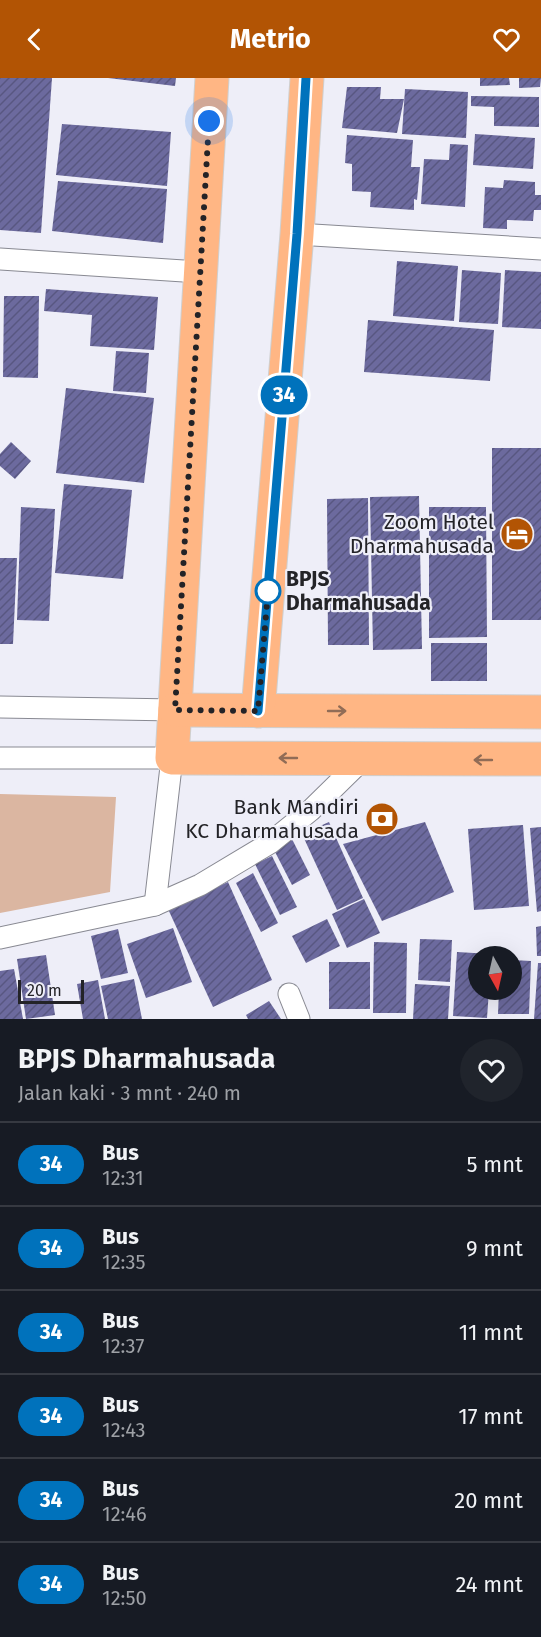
<!DOCTYPE html>
<html lang="id">
<meta charset="utf-8">
<style>
:root{--surface:#171b24;--page:#20242c;--text:#f1f3f6;--muted:#9ea1a6;--line:#363941;--accent:#b25404}
body{margin:0;font-family:"Fira Sans",sans-serif;background:var(--page);color:var(--text);height:100vh;display:flex;flex-direction:column;font-size:22px;white-space:nowrap}
*{box-sizing:border-box;margin:0}
p{font-size:20px;color:var(--muted)}
.icon{flex:none;width:33px;height:33px;fill:none;stroke:currentColor;stroke-width:2;stroke-linecap:round;stroke-linejoin:round}
.map{position:relative;height:941px;overflow:hidden}
.side{display:flex;flex-direction:column;background:var(--surface);flex:1}
.side>*{flex:none}
.badge{padding:0 12px;border-radius:20px;font-size:21px;line-height:39px}
.needle{width:39px;rotate:172deg}
.controls{position:absolute;left:468px;top:868px;display:grid;gap:12px}
.controls a{display:grid;place-items:center;width:54px;height:54px;border-radius:50%;background:var(--surface);box-shadow:0 6px 24px #0002;font-size:30px}
.scale{position:absolute;left:18px;bottom:15px;width:66px;box-sizing:border-box;padding-left:6px;border:3px solid #232327;border-top:0;font-size:16px;line-height:21px;white-space:nowrap;color:#232327;-webkit-text-stroke:4px #eeeef8;paint-order:stroke}
.you{position:absolute;width:30px;height:30px;margin:-15px;border:4px solid #fff;border-radius:50%;background:#1a73e8;box-shadow:0 0 0 9px #1a73e833}
.map>.badge{position:absolute;translate:-50% -50%;box-shadow:0 0 0 3px #fff}
.round{display:grid;place-items:center;flex:none;width:63px;height:63px;border-radius:32px;background:var(--page)}
.headline{display:flex;align-items:center;justify-content:space-between;height:102px;padding:0 18px}
h1{font-size:28px;font-weight:700;line-height:45px}
ul{padding:0;list-style:none}
li{display:flex;align-items:center;gap:18px;height:84px;padding:0 18px;border-top:2px solid var(--line)}
li div{flex:1}
li b{display:block;font-size:22px}
li em{font-style:normal}
li .badge{min-width:66px;font-weight:700;text-align:center}
header{display:flex;justify-content:space-between;align-items:center;height:78px;padding:0 18px;background:var(--accent);color:#fff;font-size:27px;font-weight:700}
.map>svg:first-child{display:block}
</style>
<header><svg class="icon" aria-label="back" viewBox="0 0 24 24"><path d="M15 5l-7 7 7 7"/></svg>Metrio<svg class="icon" aria-label="heart" viewBox="0 0 24 24"><path d="M12 20l-8-8c-3-5 5-10 8-4 3-6 11-1 8 4z"/></svg></header>
<div class="map">
<svg width="541" height="941" viewBox="0 0 541 941">
<defs>
<pattern id="building-hatch" width="6" height="6" patternUnits="userSpaceOnUse" patternTransform="scale(1.5)"><rect width="6" height="6" fill="#6c6a9e"/><path d="M-1 1l2-2M0 6l6-6M5 7l2-2" fill="none" stroke="#585781"/></pattern>
</defs>
<rect width="100%" height="100%" fill="#eeeef8"/>
<path fill="#dbb6a1" d="M0 716 116 719 110 814 0 835Z"/>
<g fill="url(#building-hatch)">
<path d="M0 0H52L41 155 0 152Z"/>
<path d="M108 0H176L175 8Z"/>
<path d="M480 0H509L510 7 480 8Z"/>
<path d="M519 0H541L540 9 519 10Z"/>
<path d="M347 9H381L380 21H404L397 55 342 50Z"/>
<path d="M405 11 468 14 466 60 402 56Z"/>
<path d="M471 18 539 19V49L494 48V29L471 28Z"/>
<path d="M62 46 171 54 167 108 56 97Z"/>
<path d="M475 56 535 60 533 91 473 87Z"/>
<path d="M347 57 413 62 411 89H420L417 122 414 121V132L370 129 371 114 352 113V86L345 85Z"/>
<path d="M450 66 468 67 465 129 421 126 424 81 449 82Z"/>
<path d="M504 102 535 104V117H541V132H534L533 143 507 142V151L483 150 485 109 503 110Z"/>
<path d="M58 103 167 111 163 165 52 153Z"/>
<path d="M397 183 458 188 454 243 393 238Z"/>
<path d="M462 192 501 195 498 246 459 244Z"/>
<path d="M505 192 541 194V251L502 249Z"/>
<path d="M46 211 158 219 154 272 90 268 92 237 44 233Z"/>
<path d="M4 218H39L38 300 3 299Z"/>
<path d="M368 242 494 252 490 303 364 294Z"/>
<path d="M116 273 149 275 146 315 113 313Z"/>
<path d="M66 310 154 320 144 405 56 395Z"/>
<path d="M11 364 31 383 15 401 0 388V376Z"/>
<rect x="492" y="370" width="49" height="172"/>
<path d="M64 406 132 412 123 501 55 495Z"/>
<path d="M419 418 422 571 373 572 370 419Z"/>
<path d="M368 420 369 567H328L327 421Z"/>
<path d="M21 429 55 431 49 543 17 542Z"/>
<path d="M429 429H486L487 559 429 560Z"/>
<path d="M0 480H17L13 566H0Z"/>
<rect x="431" y="565" width="56" height="38"/>
<path d="M329 744 363 820 337 832 302 756Z"/>
<path d="M425 744 454 814 382 843 343 766Z"/>
<path d="M523 747 529 828 474 832 468 751Z"/>
<path d="M541 749V833L537 834 530 750Z"/>
<path d="M292 761 310 797 292 807 273 770Z"/>
<path d="M272 778 297 829 280 837 255 786Z"/>
<path d="M253 795 278 845 261 854 236 805Z"/>
<path d="M228 804 272 902 213 929 168 831Z"/>
<path d="M364 821 380 855 347 870 332 836Z"/>
<path d="M327 841 340 868 306 885 292 858Z"/>
<path d="M541 848V878H537L536 849Z"/>
<path d="M173 850 192 904 146 920 127 866Z"/>
<path d="M118 851 128 895 101 901 91 858Z"/>
<path d="M420 861 452 862 450 904 418 902Z"/>
<path d="M374 864 407 865 406 935H373Z"/>
<path d="M457 874 491 876V879H478V912H489L487 940 453 938Z"/>
<path d="M46 877 55 937 26 941 17 881Z"/>
<path d="M512 882 531 883 529 936H498L499 912H512Z"/>
<rect x="329" y="884" width="41" height="47"/>
<path d="M538 885H541V941H534Z"/>
<path d="M14 891 23 941H0V893Z"/>
<path d="M134 901 142 941H108L101 908Z"/>
<path d="M98 902 105 941H83L77 906Z"/>
<path d="M415 906 450 908 448 941H413Z"/>
<path d="M269 923 281 941H248L246 937Z"/>
</g>
<g fill="none" stroke-linecap="round" stroke-linejoin="round">
<defs>
<g id="street">
<path d="M297 156 541 171"/>
<path d="M0 181 199 194"/>
<path d="M0 629 175 632"/>
<path d="M0 680H172L155 827"/>
<path d="M0 860 155 827 200 807 270 765 311 732 363 681"/>
<path d="M289 916 299 941"/>
</g>
<g id="primary">
<path d="M212 0 172 680 541 681"/>
<path d="M175 632 541 634"/>
<path d="M258 633 297 156 307 0"/>
</g>
</defs>
<use href="#street" stroke="#888992" stroke-width="23"/>
<use href="#primary" stroke="#cfcfcf" stroke-width="35"/>
<use href="#street" stroke="#fff" stroke-width="21"/>
<use href="#primary" stroke="#ffb684" stroke-width="33"/>
</g>
<defs><path id="oneway-shaft" d="M-6 0H5M1.5-3L5.5 0L1.5 3" fill="none" stroke-width="1.6" stroke-linecap="round" stroke-linejoin="round" transform="scale(1.5)"/></defs>
<g stroke="#916c56">
<use href="#oneway-shaft" transform="translate(337 633)"/>
<use href="#oneway-shaft" transform="translate(288 680) rotate(-180)"/>
<use href="#oneway-shaft" transform="translate(483 682) rotate(180)"/>
</g>
<g fill="none" stroke-linecap="round" stroke-linejoin="round">
<defs>
<path id="line" d="M258 633 297 156 306 0"/>
</defs>
<use href="#line" stroke="#fff" stroke-width="14"/>
<use href="#line" stroke="#0072bc" stroke-width="9"/>
<path stroke="#232327" stroke-width="6" stroke-dasharray="0 10.8" d="M209 43 175 632 258 633 268 513"/>
</g>
<defs>
<symbol id="hotel-disc" viewBox="-11 -11 22 22"><circle r="9.5" fill="#b25404" stroke="#eeeef8"/><path d="M-6-4.5h1.5V1H6V5H4.5V3h-9V5H-6ZM-4 0a1.8 1.8 0 1 1 3.6 0ZM.5 0V-2.5h3Q6-2.5 6 0Z" fill="#fff"/></symbol>
<symbol id="bank-disc" viewBox="-11 -11 22 22"><circle r="9.5" fill="#b25404" stroke="#eeeef8"/><path d="M-6-4H6V4H-6ZM0-2.3a2.3 2.3 0 1 0 0 4.6a2.3 2.3 0 1 0 0-4.6Z" fill="#fff"/></symbol>
</defs>
<g fill-rule="evenodd">
<use href="#hotel-disc" x="498" y="437" width="38" height="38"/>
<use href="#bank-disc" x="363" y="722" width="38" height="38"/>
</g>
<circle fill="#fff" stroke="#0072bc" stroke-width="3" cx="268" cy="513" r="12"/>
<g text-anchor="middle" stroke-width="4.5" stroke-linejoin="round" paint-order="stroke">
<g font-size="21" fill="#232327" stroke="#eeeef8" text-anchor="end">
<text x="494" y="451">Zoom Hotel<tspan x="494" dy="24">Dharmahusada</tspan></text>
<text x="359" y="736">Bank Mandiri<tspan x="359" dy="24">KC Dharmahusada</tspan></text>
</g>
<g font-size="21" font-weight="bold" fill="#232327" stroke="#eeeef8" text-anchor="start">
<text x="286" y="508">BPJS<tspan x="286" dy="24">Dharmahusada</tspan></text>
</g>
</g>
</svg>
<div class="controls">
<a><svg class="needle" viewBox="-14 -14 28 28"><path d="M0-13l5 13h-10z" fill="#e53935"/><path d="M0 13l5-13h-10z" fill="#9ea1a6"/></svg></a>
</div>
<div class="scale">20 m</div>
<div class="you" style="left:209px;top:43px"></div>
<b class="badge" style="left:284px;top:317px;background:#0072bc;color:#fff">34</b>
</div>
<section class="side">
<div class="headline"><div><h1>BPJS Dharmahusada</h1><p>Jalan kaki · 3 mnt · 240 m</p></div><a class="round"><svg class="icon" aria-label="heart" viewBox="0 0 24 24"><path d="M12 20l-8-8c-3-5 5-10 8-4 3-6 11-1 8 4z"/></svg></a></div>
<ul>
<li><span class="badge" style="background:#0072bc;color:#fff">34</span><div><b>Bus</b><p>12:31</p></div><em>5 mnt</em></li>
<li><span class="badge" style="background:#0072bc;color:#fff">34</span><div><b>Bus</b><p>12:35</p></div><em>9 mnt</em></li>
<li><span class="badge" style="background:#0072bc;color:#fff">34</span><div><b>Bus</b><p>12:37</p></div><em>11 mnt</em></li>
<li><span class="badge" style="background:#0072bc;color:#fff">34</span><div><b>Bus</b><p>12:43</p></div><em>17 mnt</em></li>
<li><span class="badge" style="background:#0072bc;color:#fff">34</span><div><b>Bus</b><p>12:46</p></div><em>20 mnt</em></li>
<li><span class="badge" style="background:#0072bc;color:#fff">34</span><div><b>Bus</b><p>12:50</p></div><em>24 mnt</em></li>
</ul>
</section>
